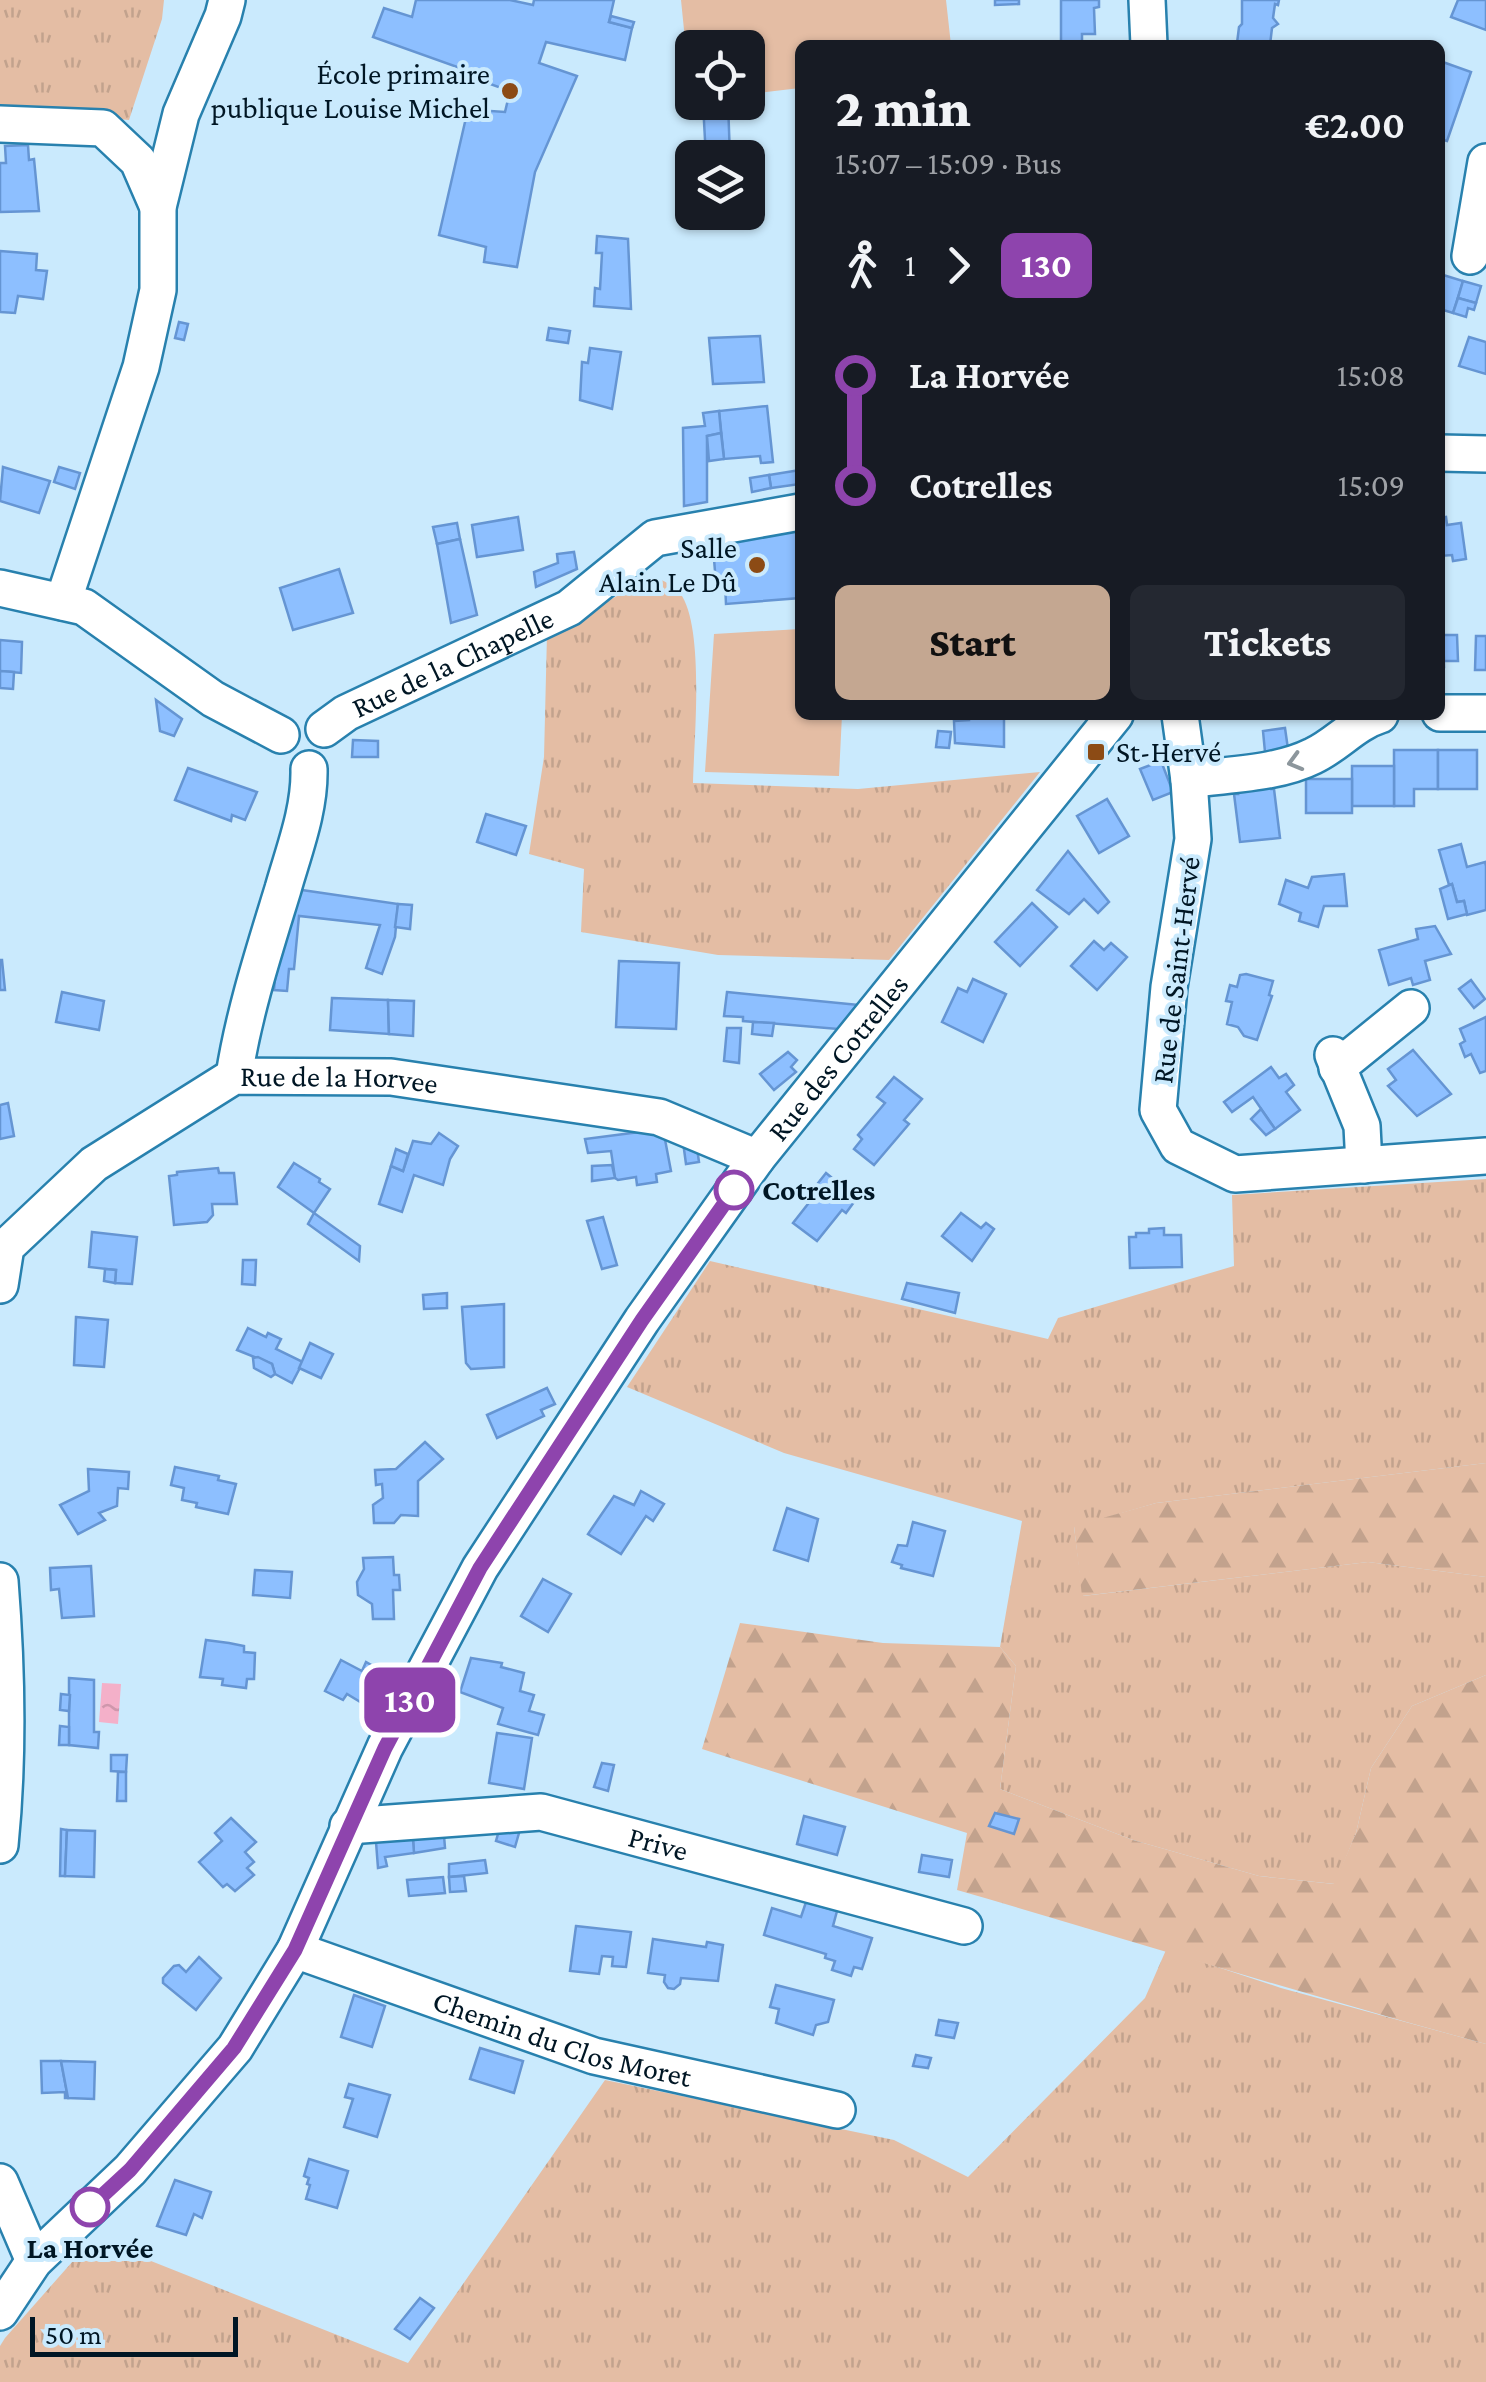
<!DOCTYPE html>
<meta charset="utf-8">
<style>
:root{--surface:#171b24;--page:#242831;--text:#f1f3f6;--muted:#9ea1a6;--accent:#c4a791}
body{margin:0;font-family:"Crimson Pro",serif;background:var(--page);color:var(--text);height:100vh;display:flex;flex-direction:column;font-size:38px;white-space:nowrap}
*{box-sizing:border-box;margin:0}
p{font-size:32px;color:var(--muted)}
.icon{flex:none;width:55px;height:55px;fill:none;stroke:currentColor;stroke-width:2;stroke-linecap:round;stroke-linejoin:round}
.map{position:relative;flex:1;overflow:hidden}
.panel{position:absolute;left:795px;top:40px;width:650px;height:680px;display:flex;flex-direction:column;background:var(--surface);border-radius:15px;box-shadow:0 2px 8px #0004}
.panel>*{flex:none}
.badge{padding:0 20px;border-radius:15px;font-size:35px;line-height:65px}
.controls{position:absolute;left:675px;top:30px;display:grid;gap:20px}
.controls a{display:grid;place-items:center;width:90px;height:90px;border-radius:15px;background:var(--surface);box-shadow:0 2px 8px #0004;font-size:50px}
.scale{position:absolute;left:30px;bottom:25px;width:208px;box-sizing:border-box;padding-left:10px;border:5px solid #001624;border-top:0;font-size:28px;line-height:35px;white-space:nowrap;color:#001624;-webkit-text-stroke:8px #caeafd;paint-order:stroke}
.map>.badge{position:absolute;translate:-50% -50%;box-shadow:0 0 0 5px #fff}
.legs{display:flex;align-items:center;gap:15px;height:110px;padding:0 40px;font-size:32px}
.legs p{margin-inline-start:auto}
.overview{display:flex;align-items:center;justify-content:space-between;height:170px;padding:0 40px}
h1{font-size:55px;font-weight:800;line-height:75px}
.primary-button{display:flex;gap:20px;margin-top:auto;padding:20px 40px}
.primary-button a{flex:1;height:115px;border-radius:15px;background:var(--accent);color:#111;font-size:40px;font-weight:800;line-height:115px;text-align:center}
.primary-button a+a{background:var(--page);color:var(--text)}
ul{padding:0 40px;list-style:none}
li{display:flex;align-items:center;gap:35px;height:110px;font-size:38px}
li i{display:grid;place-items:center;width:15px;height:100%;margin:0 12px;background:currentColor}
li i::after{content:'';width:25px;height:25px;margin:-12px;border:8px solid;border-radius:50%;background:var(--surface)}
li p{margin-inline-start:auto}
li:first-child i{background:linear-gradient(#0000 50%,currentColor 0)}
li:last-child i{background:linear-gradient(currentColor 50%,#0000 0)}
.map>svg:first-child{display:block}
</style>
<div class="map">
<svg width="1486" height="2382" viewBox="0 0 1486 2382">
<defs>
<pattern id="grass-tufts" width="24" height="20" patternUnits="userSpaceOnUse" patternTransform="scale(2.5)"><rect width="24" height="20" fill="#e4bda4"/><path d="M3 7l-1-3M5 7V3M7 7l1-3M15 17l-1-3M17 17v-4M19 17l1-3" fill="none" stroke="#c2a28d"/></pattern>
<pattern id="forest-firs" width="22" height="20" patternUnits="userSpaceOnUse" patternTransform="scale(2.5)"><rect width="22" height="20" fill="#e4bda4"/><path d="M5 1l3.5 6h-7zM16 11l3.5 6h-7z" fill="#c2a28d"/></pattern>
<pattern id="water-ripples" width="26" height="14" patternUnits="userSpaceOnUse" patternTransform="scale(2.5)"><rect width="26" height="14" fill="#f4b0c9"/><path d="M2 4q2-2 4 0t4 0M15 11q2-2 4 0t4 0" fill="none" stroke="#cf97ac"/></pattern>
</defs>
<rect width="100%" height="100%" fill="#caeafd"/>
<g fill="url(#grass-tufts)">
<path d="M0 0H164L162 19 129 120 27 110 0 111Z"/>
<path d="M654 576C663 581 674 585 680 593 705 627 694 738 693 783L858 789 1040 772 889 960 718 955 581 932 584 869 529 854 544 757 547 634Z"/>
<path d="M1486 1179V1463L1156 1503 1074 1527 1083 1596 1368 1562 1486 1577V1675L1412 1706 1371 1768 1356 1833 1335 1884 1259 1876 1133 1840 1000 1789 1016 1666 1000 1647 1022 1521 784 1453 627 1387 710 1261 1048 1339 1058 1318 1234 1266 1232 1195Z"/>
<path d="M1166 1950 1281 1988 1486 2044V2382H0V2346L5 2338 73 2261H151L408 2363 605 2080 894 2140 968 2177 1145 1998Z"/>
</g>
<g fill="url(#forest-firs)">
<path d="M1486 1463V1577L1368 1562 1082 1596 1074 1526 1156 1503Z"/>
<path d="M740 1623 883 1643 1000 1647 1016 1666 1000 1789 1133 1840 1259 1876 1334 1884 1356 1833 1371 1768 1412 1706 1486 1675V2044C1309 1996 1133 1941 957 1890L967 1833 702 1749Z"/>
</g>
<g fill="#e4bda4">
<path d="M681 0H946L951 45H800V88L748 94V48H692L691 99Z"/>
<path d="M800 629V715H842L839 776 705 772 714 634Z"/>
</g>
<path fill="url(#water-ripples)" d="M102 1683 121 1684 118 1724 99 1722Z"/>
<g fill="#8dbfff" stroke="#6595d3" stroke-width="2.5">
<path d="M416 0H510L533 5 534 0H614L609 22 632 28 625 60 546 42 539 63 577 76 535 172 517 267 484 262 486 247 439 235 465 122 476 110 505 112 510 91 476 79 477 74 373 37 384 8 412 17Z"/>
<path d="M995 0H1019V4L995 5Z"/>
<path d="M1061 0H1099V7L1094 8 1095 34H1082V45H1061Z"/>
<path d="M1242 0H1279L1278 5 1275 4 1273 18 1278 24 1272 28 1270 45 1237 43 1239 27 1242 24Z"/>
<path d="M1458 0H1486V30L1451 17Z"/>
<path d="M611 16 634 22 632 28 609 22Z"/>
<path d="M1440 61 1471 72 1447 141 1440 139Z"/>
<path d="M728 102 730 158H706L703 103Z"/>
<path d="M28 145 29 160 34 159 39 211 0 212V163H6L5 146Z"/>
<path d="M597 236 628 239 631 309 594 306 595 288 600 289 602 253H596Z"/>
<path d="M0 251 37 254 36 270 47 271 43 299 18 296 15 313 0 312Z"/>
<path d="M1440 274 1463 281 1453 313 1440 309Z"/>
<path d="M1463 281 1481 286 1476 303 1458 298Z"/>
<path d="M1458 298 1476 303 1474 310 1468 308 1466 317 1453 313Z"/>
<path d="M179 322 188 324 184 340 175 338Z"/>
<path d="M549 328 570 331 568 343 547 340Z"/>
<path d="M760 336 764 382 713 384 709 338Z"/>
<path d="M1469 337 1486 342V374L1459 366Z"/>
<path d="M590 348 621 352 612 409 580 400 582 362 588 363Z"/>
<path d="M767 406 773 462 761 463 760 456 724 459 719 411Z"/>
<path d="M719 411 721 433 707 436V502L684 506 683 428 705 426 703 413Z"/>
<path d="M721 433 724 459 709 461 707 436Z"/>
<path d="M3 467 50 481 39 513 0 501Z"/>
<path d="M59 467 80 473 75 489 54 482Z"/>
<path d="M800 470V484L771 488 769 475Z"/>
<path d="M769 475 771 488 752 492 750 478Z"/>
<path d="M518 517 523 550 477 557 472 525Z"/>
<path d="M1446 517 1447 525 1461 523 1466 559 1453 561 1452 555 1440 556V518Z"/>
<path d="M457 523 460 539 437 544 433 527Z"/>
<path d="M800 531V598L726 604 725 583H716L713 547 723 546 722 538Z"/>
<path d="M460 539 477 615 451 623 437 544Z"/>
<path d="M574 552 577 569 536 587 534 572 558 563 557 554Z"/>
<path d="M339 569 353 613 293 630 280 588Z"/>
<path d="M1440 630H1443L1444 667H1440Z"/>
<path d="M1443 635H1457L1458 661H1444Z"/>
<path d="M1476 636H1486V670H1475Z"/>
<path d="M0 640 22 642 21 673 0 671Z"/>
<path d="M0 671 14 672 13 689 0 688Z"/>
<path d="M156 700 182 719 174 736 160 731Z"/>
<path d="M969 715H1004V747L955 743 954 721 969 720Z"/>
<path d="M1285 728 1288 749 1265 752 1263 731Z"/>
<path d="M938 731 951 732 949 748 936 747Z"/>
<path d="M353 740 378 741V757H352Z"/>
<path d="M1394 750H1438V789H1414V806H1394Z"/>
<rect x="1438" y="750" width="39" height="39"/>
<path d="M1161 761 1173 792 1153 800 1140 769Z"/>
<rect x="1352" y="766" width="42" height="40"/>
<path d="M188 768 257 792 245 820 232 815 231 821 175 800Z"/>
<path d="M1269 776 1271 789H1274L1280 838 1240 842 1234 794H1238L1236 780Z"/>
<rect x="1306" y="779" width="46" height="34"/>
<path d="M1107 799 1129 836 1099 853 1077 816Z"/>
<path d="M486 814 526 826 516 855 477 842Z"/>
<path d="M1461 844 1467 867 1485 862 1486 866V910L1467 915 1464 901 1457 902 1452 884 1449 885 1439 850Z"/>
<path d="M1068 851 1109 902 1098 913 1084 899 1069 914 1037 890Z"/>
<path d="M1344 874 1347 906H1324L1318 927 1299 921 1301 913 1279 904 1286 880 1308 888 1312 877Z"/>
<path d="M1452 884 1457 902 1464 901 1467 914 1448 919 1440 889Z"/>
<path d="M302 890 398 904 395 937 382 974 366 968 380 925 299 916 294 969H289L287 991 274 990 278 944Z"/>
<path d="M1032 903 1057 927 1020 966 995 942Z"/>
<path d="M398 904 412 905 410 929 395 927Z"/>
<path d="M1435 926 1451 954 1425 961 1430 980 1413 985 1411 978 1389 985 1379 950 1418 939 1416 929Z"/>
<path d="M1094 941 1104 950 1111 943 1127 957 1097 990 1071 966Z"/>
<path d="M0 960H2L5 990H0Z"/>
<path d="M619 961 679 963 676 1029 616 1027Z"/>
<path d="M1246 974 1273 981 1269 995 1272 996 1257 1040 1244 1036 1238 1027 1227 1024 1232 1002 1226 1001 1230 985 1237 987 1240 975Z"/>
<path d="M973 979 1006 994 983 1042 942 1022 958 988 967 992Z"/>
<path d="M1471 980 1485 999 1474 1008 1459 989Z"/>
<path d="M62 992 104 1001 99 1030 56 1022Z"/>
<path d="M727 992 859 1005 838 1029 743 1021V1017L724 1016Z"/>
<path d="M332 998 388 1000 389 1034 330 1030Z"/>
<path d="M388 1000 414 1001 413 1036 389 1034Z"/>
<path d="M1486 1017V1071L1480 1073 1471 1054 1465 1057 1460 1044 1465 1041 1460 1029Z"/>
<path d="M753 1022 774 1023 772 1036 752 1034Z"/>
<path d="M727 1028H741L739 1063 724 1061Z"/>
<path d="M1413 1050 1451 1094 1417 1116 1388 1086 1396 1080 1388 1069Z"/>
<path d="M788 1052 797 1060 791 1067 796 1072 774 1090 760 1074Z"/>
<path d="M1271 1067 1279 1078 1286 1074 1294 1085 1286 1092 1300 1110 1275 1129 1253 1097 1232 1112 1224 1102Z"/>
<path d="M894 1077 922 1099 904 1120 909 1124 874 1165 854 1149 862 1139 858 1135 885 1103 877 1097Z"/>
<path d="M8 1103 14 1136 0 1139V1105Z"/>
<path d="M1261 1109 1275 1129 1266 1135 1251 1119Z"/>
<path d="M663 1129 671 1171 656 1174 657 1182 637 1185 636 1177 618 1180 615 1178 611 1151 588 1153 585 1139Z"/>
<path d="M439 1133 458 1146 450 1159 443 1185 414 1175 402 1212 379 1204 391 1166 403 1171 413 1141 431 1144Z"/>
<path d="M696 1141 699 1162 686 1164 683 1142Z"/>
<path d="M396 1149 408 1154 403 1171 391 1166Z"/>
<path d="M294 1163 320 1179 319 1182 330 1189 314 1213 278 1187Z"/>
<path d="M612 1165 615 1178 592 1181V1166Z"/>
<path d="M218 1168 219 1173H234L237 1204H212L213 1215 207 1222 174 1225 169 1176 177 1175V1172Z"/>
<path d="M826 1173 857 1198 846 1213 842 1210 817 1241 793 1223 815 1195 811 1192Z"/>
<path d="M314 1213 360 1246 359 1261 308 1224Z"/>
<path d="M961 1213 981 1228 986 1223 994 1229 972 1261 942 1236Z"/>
<path d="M603 1217 617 1265 602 1269 587 1221Z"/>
<path d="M1164 1228V1235H1181L1182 1267 1130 1268 1129 1237H1136V1233H1149V1229Z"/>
<path d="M92 1232 137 1237 132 1284 115 1283 116 1270 89 1267Z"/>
<path d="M243 1260H256L255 1285 242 1284Z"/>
<path d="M105 1269 116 1270 115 1283 104 1281Z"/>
<path d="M907 1283 959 1293 955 1313 902 1299Z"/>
<path d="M447 1293V1308L424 1309 423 1295Z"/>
<path d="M504 1304V1367L471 1369 466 1363 462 1307Z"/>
<path d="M76 1317 108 1320 104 1367 74 1365Z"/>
<path d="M248 1328 266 1337 268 1333 281 1339 276 1349 303 1362 292 1383 275 1374 272 1364 237 1350Z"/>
<path d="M310 1343 333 1354 321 1378 299 1368Z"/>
<path d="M258 1357 272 1364 275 1374 271 1377 254 1368 253 1358Z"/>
<path d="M547 1388 555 1404 541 1410 544 1416 497 1438 487 1415Z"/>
<path d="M425 1442 443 1459 418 1481V1516L401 1515 394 1523H374L373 1505 383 1498 382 1484 376 1485 375 1470 396 1469Z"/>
<path d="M175 1467 219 1476 218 1480 236 1484 228 1514 196 1507 197 1503 182 1500 184 1488 171 1485Z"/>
<path d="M88 1469 129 1472 128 1489 118 1488 117 1506 99 1513 105 1520 78 1534 60 1505 89 1491Z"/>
<path d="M641 1491 664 1504 653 1521 646 1516 621 1554 588 1534 614 1496 634 1505Z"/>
<path d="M787 1508 818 1519 808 1561 774 1550Z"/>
<path d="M913 1522 945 1531 933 1576 901 1568 902 1565 892 1562 898 1545 907 1546Z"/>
<path d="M393 1557 394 1575H399L400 1590H393L394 1619H373L372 1604 358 1595 357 1582 364 1569 363 1558Z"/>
<path d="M91 1566 94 1616 62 1618 59 1589 51 1590 50 1568Z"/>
<path d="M255 1570 292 1572 290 1598 253 1595Z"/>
<path d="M543 1579 571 1594 548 1632 521 1616Z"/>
<path d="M206 1640 229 1643 244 1646V1652L255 1653 254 1679H247L246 1688 222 1685 223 1679 200 1677Z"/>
<path d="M471 1658 502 1663 501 1667 524 1673 520 1691 534 1695 529 1711 544 1715 538 1735 498 1724 503 1708 460 1692Z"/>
<path d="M341 1660 362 1671 366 1662 380 1670 362 1703 347 1694 343 1700 325 1691Z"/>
<path d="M69 1678 94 1680V1732H99L98 1748 69 1745Z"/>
<path d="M61 1694 70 1695 69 1711 60 1710Z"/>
<path d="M60 1726 69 1727V1745H59Z"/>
<path d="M497 1733 532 1738 524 1789 489 1783Z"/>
<path d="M111 1755H127L126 1772 111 1771Z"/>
<path d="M602 1763 614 1765 608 1791 594 1787Z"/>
<path d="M118 1772H126V1801H117Z"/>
<path d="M995 1813 1019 1819 1014 1834 989 1826Z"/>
<path d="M804 1816 845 1827 837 1855 797 1844Z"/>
<path d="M231 1818 256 1842 245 1852 254 1862 247 1868 254 1875 235 1891 227 1884 223 1887 199 1862 222 1841 215 1833Z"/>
<path d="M502 1820 521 1826 515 1847 496 1841Z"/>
<path d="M443 1823 445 1848 414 1853 412 1826Z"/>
<path d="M412 1826 414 1853 385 1857 387 1866 378 1868 376 1842Z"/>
<path d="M61 1829 67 1830 65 1876H60Z"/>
<path d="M67 1830 95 1831 94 1877 65 1876Z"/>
<path d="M922 1855 952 1860 949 1877 919 1872Z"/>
<path d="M485 1860 487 1873 449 1877V1864Z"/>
<path d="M464 1876 466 1891 450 1892 449 1877Z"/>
<path d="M443 1877 445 1893 409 1896 407 1880Z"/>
<path d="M806 1902 837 1911 833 1926 872 1938 862 1969 854 1967 851 1976 832 1970 835 1961 825 1958 826 1954 764 1935 772 1908 801 1917Z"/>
<path d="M576 1926 631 1932 626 1967 612 1966 613 1957 602 1956 599 1974 570 1971Z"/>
<path d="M653 1939 706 1947 707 1942 723 1945 718 1981 681 1978 680 1984 674 1989 668 1988 664 1982 665 1975 648 1973Z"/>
<path d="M199 1957 221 1978 196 2010 163 1983V1978L174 1966 179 1965 186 1972Z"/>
<path d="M776 1985 834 2000 828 2022 816 2025 813 2035 776 2023 779 2009 770 2007Z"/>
<path d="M354 1995 385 2006 372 2047 341 2037Z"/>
<path d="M939 2020 958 2023 954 2038 936 2035Z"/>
<path d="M480 2048 523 2061 514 2093 470 2079Z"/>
<path d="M916 2055 931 2058 928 2068 913 2066Z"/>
<path d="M41 2061H61L68 2098H65V2092L42 2093Z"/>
<path d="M61 2061 95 2062 94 2099 68 2098Z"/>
<path d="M349 2084 390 2095 377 2137 344 2127 353 2099 345 2097Z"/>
<path d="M309 2159 348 2171 337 2208 306 2199 310 2185 307 2184 309 2178 304 2176Z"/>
<path d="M175 2180 211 2192 202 2218 194 2214 186 2235 157 2226Z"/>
<path d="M420 2298 434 2308 410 2339 395 2329Z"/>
</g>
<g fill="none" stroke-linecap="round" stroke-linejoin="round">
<defs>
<g id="minor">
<path d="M1147 0 1149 45"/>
<path d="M0 124 103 128 138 161 158 207"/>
<path d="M1470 256 1486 162"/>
<path d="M1440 453 1486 454"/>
<path d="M0 588 84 607 213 699 281 735"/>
<path d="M63 602 141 367 158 290V207L181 114 223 16 227 0"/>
<path d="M1440 713H1486"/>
<path d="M1180 715 1189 780 1193 839 1169 987 1158 1110 1178 1146 1235 1174 1486 1156"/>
<path id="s1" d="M324 729 346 713 569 608 655 538 800 512"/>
<path d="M1189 780C1229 774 1277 774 1313 756 1337 745 1354 723 1380 715"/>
<path d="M1333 1055 1362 1126 1364 1165"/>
<path d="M1337 1068 1411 1008"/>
<path d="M234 1076C244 1012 264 951 283 889 294 850 310 810 309 769"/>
<path id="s2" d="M0 1285 6 1247 94 1164 234 1076 391 1077 659 1117 757 1158"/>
<path d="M0 1581C7 1669 9 1756 0 1845"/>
<path id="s3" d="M348 1826 541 1812 964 1926"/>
<path id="s4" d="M295 1950 594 2056 837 2110"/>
<path d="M0 2182 34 2261"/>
<path id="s5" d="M0 2312 34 2261 130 2170 235 2048 295 1950 385 1747 480 1568 642 1320 757 1158 1115 715"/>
</g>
</defs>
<use href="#minor" stroke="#2881ae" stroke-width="40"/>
<use href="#minor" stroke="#fff" stroke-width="35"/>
</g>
<defs><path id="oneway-chevron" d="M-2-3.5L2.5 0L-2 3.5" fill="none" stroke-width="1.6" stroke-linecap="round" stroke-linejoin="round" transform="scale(2.5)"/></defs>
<use stroke="#8c969c" href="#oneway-chevron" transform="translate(1295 762) rotate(164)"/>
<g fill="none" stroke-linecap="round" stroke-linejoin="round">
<defs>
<path id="line-1" d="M90 2207 130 2170 234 2048 295 1950 385 1748 480 1568 642 1320 734 1190"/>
</defs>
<use href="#line-1" stroke="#fff" stroke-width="22"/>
<use href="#line-1" stroke="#8e44ad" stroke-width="15"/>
</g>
<g fill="#8c4b15" stroke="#caeafd" stroke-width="4">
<circle cx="510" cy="91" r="10"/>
<circle cx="757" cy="565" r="10"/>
<rect x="1086" y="742" width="20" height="20" rx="5"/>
</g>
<g fill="#fff" stroke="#8e44ad" stroke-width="5">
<circle cx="734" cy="1190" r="18"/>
<circle cx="90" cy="2207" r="18"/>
</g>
<g text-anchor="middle" stroke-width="8" stroke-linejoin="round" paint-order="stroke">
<g font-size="30" fill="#001624" stroke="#caeafd" text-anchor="end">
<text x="490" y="84">École primaire<tspan x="490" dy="34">publique Louise Michel</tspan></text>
<text x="737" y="558">Salle<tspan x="737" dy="34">Alain Le Dû</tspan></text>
<text x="1116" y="762" text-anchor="start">St-Hervé</text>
</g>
<g font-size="30" fill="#001624" stroke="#caeafd">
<text dy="10" stroke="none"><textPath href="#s1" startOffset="145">Rue de la Chapelle</textPath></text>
<text transform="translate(1176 970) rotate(-83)" y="10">Rue de Saint-Hervé</text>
<text dy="10" stroke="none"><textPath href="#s5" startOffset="1518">Rue des Cotrelles</textPath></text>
<text dy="10" stroke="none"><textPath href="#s2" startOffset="430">Rue de la Horvee</textPath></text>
<text dy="10" stroke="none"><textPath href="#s3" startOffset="315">Prive</textPath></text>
<text dy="10" stroke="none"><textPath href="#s4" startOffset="282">Chemin du Clos Moret</textPath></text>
</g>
<g font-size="30" font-weight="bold" fill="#001624" stroke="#caeafd" text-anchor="start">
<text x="762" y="1200">Cotrelles</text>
<text x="90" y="2258" text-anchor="middle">La Horvée</text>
</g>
</g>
</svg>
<div class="controls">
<a><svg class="icon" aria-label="locate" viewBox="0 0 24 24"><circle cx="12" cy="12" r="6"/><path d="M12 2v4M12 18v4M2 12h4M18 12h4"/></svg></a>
<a><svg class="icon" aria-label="layers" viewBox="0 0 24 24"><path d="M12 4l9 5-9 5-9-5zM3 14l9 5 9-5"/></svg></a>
</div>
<div class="scale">50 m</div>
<b class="badge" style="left:410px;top:1700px;background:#8e44ad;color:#fff">130</b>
<section class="panel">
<div class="overview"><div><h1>2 min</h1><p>15:07 – 15:09 · Bus</p></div><b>€2.00</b></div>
<div class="legs"><svg class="icon" aria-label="walk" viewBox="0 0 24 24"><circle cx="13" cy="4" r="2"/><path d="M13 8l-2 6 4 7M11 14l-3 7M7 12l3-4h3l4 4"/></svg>1<svg class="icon" aria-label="forward" viewBox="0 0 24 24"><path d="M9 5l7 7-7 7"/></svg><b class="badge" style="background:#8e44ad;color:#fff">130</b></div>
<ul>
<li><i style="color:#8e44ad"></i><b>La Horvée</b><p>15:08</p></li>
<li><i style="color:#8e44ad"></i><b>Cotrelles</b><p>15:09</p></li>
</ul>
<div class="primary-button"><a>Start</a><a>Tickets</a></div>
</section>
</div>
